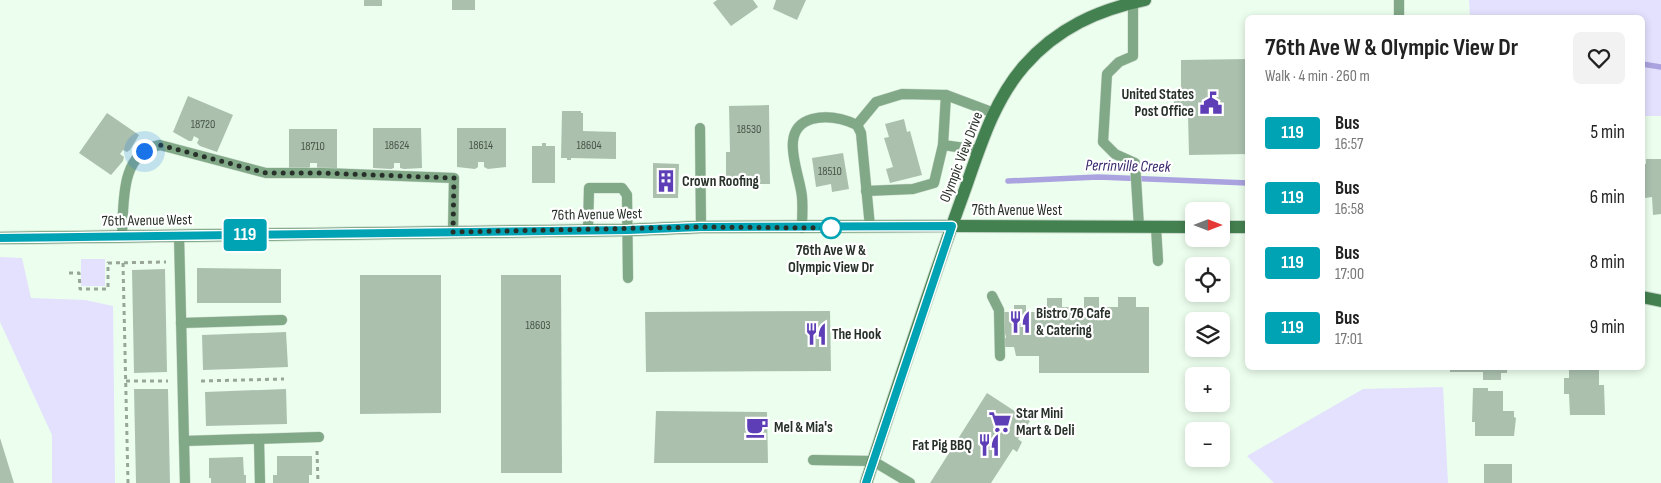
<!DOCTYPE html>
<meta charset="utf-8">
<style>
:root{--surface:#fff;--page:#f2f2f2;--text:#222;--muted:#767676}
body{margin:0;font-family:"Sofia Sans Condensed",sans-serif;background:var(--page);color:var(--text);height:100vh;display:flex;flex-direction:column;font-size:19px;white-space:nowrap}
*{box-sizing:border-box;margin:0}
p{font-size:16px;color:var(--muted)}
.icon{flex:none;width:28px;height:28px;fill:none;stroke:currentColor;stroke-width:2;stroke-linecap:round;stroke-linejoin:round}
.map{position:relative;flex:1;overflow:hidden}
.side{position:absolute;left:1245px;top:15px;width:400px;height:355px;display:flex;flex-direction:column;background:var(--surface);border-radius:8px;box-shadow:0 2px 8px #0003}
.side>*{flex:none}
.badge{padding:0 10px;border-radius:4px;font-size:18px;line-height:32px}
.needle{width:32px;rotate:90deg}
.controls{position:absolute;left:1185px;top:202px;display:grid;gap:10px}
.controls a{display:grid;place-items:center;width:45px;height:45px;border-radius:8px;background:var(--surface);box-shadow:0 2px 8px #0003;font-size:25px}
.you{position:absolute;width:25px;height:25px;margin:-12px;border:4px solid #fff;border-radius:50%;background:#1a73e8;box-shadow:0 0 0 8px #1a73e833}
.map>.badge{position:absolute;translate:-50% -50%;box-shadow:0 0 0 2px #fff}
.round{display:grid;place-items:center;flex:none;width:52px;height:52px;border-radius:8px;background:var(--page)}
.headline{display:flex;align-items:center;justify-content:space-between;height:85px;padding:0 20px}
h1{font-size:24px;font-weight:700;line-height:38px}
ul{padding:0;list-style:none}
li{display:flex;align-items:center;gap:15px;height:65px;padding:0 20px}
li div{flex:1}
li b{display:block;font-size:19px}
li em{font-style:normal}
li .badge{min-width:55px;font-weight:700;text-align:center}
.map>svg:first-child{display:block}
</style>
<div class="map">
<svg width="1661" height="483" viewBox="0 0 1661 483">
<rect width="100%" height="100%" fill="#ecfeee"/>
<g fill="#e3e1fd">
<path d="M1469 0H1661V116H1643L1642 18 1470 17Z"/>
<path d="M0 257 22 258 31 298 85 300 113 306 115 483H52V435L0 322Z"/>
<rect x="81" y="259" width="24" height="27"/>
<path d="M1443 387 1448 483H1274L1247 456 1363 389Z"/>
</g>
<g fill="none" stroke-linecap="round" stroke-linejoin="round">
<g stroke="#aaa3df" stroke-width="5.5">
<path d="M1642 64 1661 67"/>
<path d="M1008 181 1098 177 1248 183"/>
</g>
</g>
<g fill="#abc1ae">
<rect x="364" y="0" width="18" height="6"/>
<rect x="452" y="0" width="23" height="10"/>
<path d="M717 0H753L758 7 731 26 713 3Z"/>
<path d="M776 0H806L797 20 773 9Z"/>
<path d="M1248 59V154L1189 155 1188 115H1174V91L1181 90V60Z"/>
<path d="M188 96 233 115 217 152 200 146 197 143 199 139 194 136 192 141H189L173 132Z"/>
<path d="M769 105 770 184H726V152H730L729 106Z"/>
<path d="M562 111H581V113H583V131L616 132V159L571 158V160H567V158H561Z"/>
<path d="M107 113 139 135 130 150 127 152 123 150 120 154 124 157 123 161 111 175 79 153Z"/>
<path d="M904 119 907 132 910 131 922 175 890 183 886 169 893 167 884 138 889 137 885 124Z"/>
<path d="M373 128H421L422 168 404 169 400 168V163H394V168L391 169 373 168Z"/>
<path d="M457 128H506V167L488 169 484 167V162H478V167L475 169 457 167Z"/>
<path d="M289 129H337V169L317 168V163H310V167L307 170 289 168Z"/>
<path d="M542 143H546V146H555V183H532V146H542Z"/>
<path d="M843 153 849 189 832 192 831 184 816 187 812 158Z"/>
<path d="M1646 159H1661V214L1653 215 1652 197 1645 198V193H1642V164H1646Z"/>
<path d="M653 163 679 164 678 198H653Z"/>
<path d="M197 268 281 269V303H197Z"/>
<path d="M165 269 167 372 134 373 132 270Z"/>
<path d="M360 275H441V413L360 414Z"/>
<path d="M501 275H561L562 473H501Z"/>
<path d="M1084 297H1099V307H1118V297H1136V307H1149V373H1039V356H1016L1014 347H1000V338H1006L1005 333H1001V312H1014V305H1026V312H1038V307H1047V298H1062V307H1084Z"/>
<path d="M830 311 831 371 646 372 645 312Z"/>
<path d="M286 332 288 367 203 370 202 335Z"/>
<path d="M1450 368H1507V373H1501V380H1483V372H1450Z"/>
<path d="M1585 368V370H1599V385H1604L1605 415H1570L1569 394H1564V378H1569V369Z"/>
<path d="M1473 388H1488V391H1503V411H1514V417L1516 418 1514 436H1475V422H1472Z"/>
<path d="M134 389H168L170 483H136Z"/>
<path d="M286 389 287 424 206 426 205 392Z"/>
<path d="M987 393 1030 421 1018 439 1022 442 1017 452 1013 449 991 483H930Z"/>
<path d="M656 411 767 412 768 463H654Z"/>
<path d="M0 438 14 483H0Z"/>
<path d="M277 456H312V475H309V483H273V475H277Z"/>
<path d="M243 457 244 475H246V483H211V478H209V458Z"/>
<rect x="1484" y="464" width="28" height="19"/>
</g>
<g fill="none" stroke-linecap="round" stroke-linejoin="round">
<defs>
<g id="lane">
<path d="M1399 0V18"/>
<path d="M1133 3V56L1119 62 1107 74 1103 142 1115 154 1135 163 1139 227"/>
<path d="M857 125 876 102 902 94 946 95 994 113"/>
<path d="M700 128 701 227"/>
<path d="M943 145 979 150"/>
<path d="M866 191 913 189 934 183 943 145 946 95"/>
<path d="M1156 227 1158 261"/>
<path d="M802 228C802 217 803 207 802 197 800 173 777 129 812 119 828 115 842 118 857 125L861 133 870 227"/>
<path d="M588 230 589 188H622L627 195 628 278"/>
<path d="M179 235 185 483"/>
<path d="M122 236C124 205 119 152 160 145L266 173H323L454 178 453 232"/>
<path d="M992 296 999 310 1000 356"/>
<path d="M181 323 282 320"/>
<path d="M259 439 260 483"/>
<path d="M184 441 319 437"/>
<path d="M813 460 873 461 910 483"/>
</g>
<g id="secondary">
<path d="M1221 227H1248"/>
<path d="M0 238 628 230 701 227 952 226 1194 227"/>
<path d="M1642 297 1661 301"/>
<path d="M866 483C896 391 926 298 959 206 977 158 990 105 1024 66 1057 28 1098 10 1145 0"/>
</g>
</defs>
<use href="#lane" stroke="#c9d9cb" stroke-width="11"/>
<use href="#secondary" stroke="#c9d9cb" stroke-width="14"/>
<g stroke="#98a699" stroke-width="3" stroke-dasharray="4 4" stroke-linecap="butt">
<path d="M123 263 128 483"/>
<path d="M69 273H79L80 289H108V263L166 262"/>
<path d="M126 381H168"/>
<path d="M201 381 284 379"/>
<path d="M317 451 318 483"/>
</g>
<use href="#lane" stroke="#81a887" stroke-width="10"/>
<use href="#secondary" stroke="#448150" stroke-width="12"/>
</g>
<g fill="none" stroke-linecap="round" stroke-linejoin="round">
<defs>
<path id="line" d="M0 238 628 230 700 227 952 226 866 483"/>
</defs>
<use href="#line" stroke="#fff" stroke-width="11"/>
<use href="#line" stroke="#00a3b4" stroke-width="8"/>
<path stroke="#283129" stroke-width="5" stroke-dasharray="0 9" d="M144 151 152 147 160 145 266 173H323L454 178 453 232 700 227 836 228H831"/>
</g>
<defs>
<symbol id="civic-bare" viewBox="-9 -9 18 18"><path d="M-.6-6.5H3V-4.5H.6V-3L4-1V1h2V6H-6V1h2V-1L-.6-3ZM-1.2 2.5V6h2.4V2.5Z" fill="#5d3eb6" stroke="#fff" stroke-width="2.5" paint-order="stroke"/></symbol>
<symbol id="building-bare" viewBox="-9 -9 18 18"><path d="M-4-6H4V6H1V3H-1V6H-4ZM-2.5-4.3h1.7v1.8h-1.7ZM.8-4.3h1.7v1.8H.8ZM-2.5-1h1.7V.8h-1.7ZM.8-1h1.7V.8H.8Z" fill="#5d3eb6" stroke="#fff" stroke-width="2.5" paint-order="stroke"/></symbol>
<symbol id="restaurant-bare" viewBox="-9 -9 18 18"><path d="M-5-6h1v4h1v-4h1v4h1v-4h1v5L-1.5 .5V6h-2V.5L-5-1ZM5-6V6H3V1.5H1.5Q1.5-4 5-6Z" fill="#5d3eb6" stroke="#fff" stroke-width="2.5" paint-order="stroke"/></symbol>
<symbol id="supermarket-bare" viewBox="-9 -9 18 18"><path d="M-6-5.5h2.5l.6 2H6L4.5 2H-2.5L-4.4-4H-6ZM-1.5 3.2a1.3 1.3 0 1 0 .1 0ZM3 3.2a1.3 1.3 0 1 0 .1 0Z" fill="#5d3eb6" stroke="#fff" stroke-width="2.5" paint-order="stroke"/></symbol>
<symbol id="cafe-bare" viewBox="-9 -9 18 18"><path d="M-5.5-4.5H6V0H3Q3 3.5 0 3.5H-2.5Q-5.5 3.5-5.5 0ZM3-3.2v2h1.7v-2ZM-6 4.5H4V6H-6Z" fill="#5d3eb6" stroke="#fff" stroke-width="2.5" paint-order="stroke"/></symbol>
</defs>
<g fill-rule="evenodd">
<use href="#civic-bare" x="1195" y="87" width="32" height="32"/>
<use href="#building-bare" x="650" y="165" width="32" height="32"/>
<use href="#restaurant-bare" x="1004" y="306" width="32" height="32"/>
<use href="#restaurant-bare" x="800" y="318" width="32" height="32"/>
<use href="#supermarket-bare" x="984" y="406" width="32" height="32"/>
<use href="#cafe-bare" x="741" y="411" width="32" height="32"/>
<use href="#restaurant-bare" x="973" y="429" width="32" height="32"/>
</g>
<circle fill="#fff" stroke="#00a3b4" stroke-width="2.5" cx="831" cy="228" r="10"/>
<g text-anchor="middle" stroke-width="4.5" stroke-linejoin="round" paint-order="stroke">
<g font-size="12" fill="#49554a">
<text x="203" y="128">18720</text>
<text x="749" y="133">18530</text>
<text x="397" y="149">18624</text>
<text x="481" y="149">18614</text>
<text x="589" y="149">18604</text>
<text x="313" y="150">18710</text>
<text x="830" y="175">18510</text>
<text x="538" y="329">18603</text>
</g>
<g font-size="15" font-weight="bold" fill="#283129" stroke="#fff" text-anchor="start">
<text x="1194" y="99" text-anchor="end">United States<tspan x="1194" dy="17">Post Office</tspan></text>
<text x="682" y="186">Crown Roofing</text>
<text x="1036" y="318">Bistro 76 Cafe<tspan x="1036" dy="17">&amp; Catering</tspan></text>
<text x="832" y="339">The Hook</text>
<text x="1016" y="418">Star Mini<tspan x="1016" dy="17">Mart &amp; Deli</tspan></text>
<text x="774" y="432">Mel &amp; Mia's</text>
<text x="972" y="450" text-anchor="end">Fat Pig BBQ</text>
</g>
<g font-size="15" fill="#283129" stroke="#fff">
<text transform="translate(961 157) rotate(-69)" y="5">Olympic View Drive</text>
<text x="1017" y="215">76th Avenue West</text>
<text transform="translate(597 214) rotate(-1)" y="5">76th Avenue West</text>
<text transform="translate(147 220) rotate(-1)" y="5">76th Avenue West</text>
</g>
<g font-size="15" font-weight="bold" fill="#283129" stroke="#fff">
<text x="831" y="255">76th Ave W &amp;<tspan x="831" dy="17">Olympic View Dr</tspan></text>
</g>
<g font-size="16" font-style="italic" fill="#39296e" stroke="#fff">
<text transform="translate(1128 165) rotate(1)" y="6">Perrinville Creek</text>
</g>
</g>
</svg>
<div class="controls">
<a><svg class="needle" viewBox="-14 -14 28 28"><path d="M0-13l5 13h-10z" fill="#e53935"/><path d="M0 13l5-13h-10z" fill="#767676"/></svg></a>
<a><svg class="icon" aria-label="locate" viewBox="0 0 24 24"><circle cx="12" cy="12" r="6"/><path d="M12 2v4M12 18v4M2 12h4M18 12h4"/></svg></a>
<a><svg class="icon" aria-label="layers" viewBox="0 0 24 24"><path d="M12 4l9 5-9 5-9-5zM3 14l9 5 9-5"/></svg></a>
<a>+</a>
<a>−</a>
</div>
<div class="you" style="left:144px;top:151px"></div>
<b class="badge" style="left:245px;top:235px;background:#00a3b4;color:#fff">119</b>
<section class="side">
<div class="headline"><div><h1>76th Ave W &amp; Olympic View Dr</h1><p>Walk · 4 min · 260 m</p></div><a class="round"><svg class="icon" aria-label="heart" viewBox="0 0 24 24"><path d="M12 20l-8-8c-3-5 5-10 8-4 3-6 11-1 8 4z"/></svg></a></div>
<ul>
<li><span class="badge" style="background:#00a3b4;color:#fff">119</span><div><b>Bus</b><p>16:57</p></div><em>5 min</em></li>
<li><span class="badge" style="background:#00a3b4;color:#fff">119</span><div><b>Bus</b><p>16:58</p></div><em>6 min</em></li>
<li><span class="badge" style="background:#00a3b4;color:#fff">119</span><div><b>Bus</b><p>17:00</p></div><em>8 min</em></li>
<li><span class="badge" style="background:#00a3b4;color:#fff">119</span><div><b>Bus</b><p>17:01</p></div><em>9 min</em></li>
</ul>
</section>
</div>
